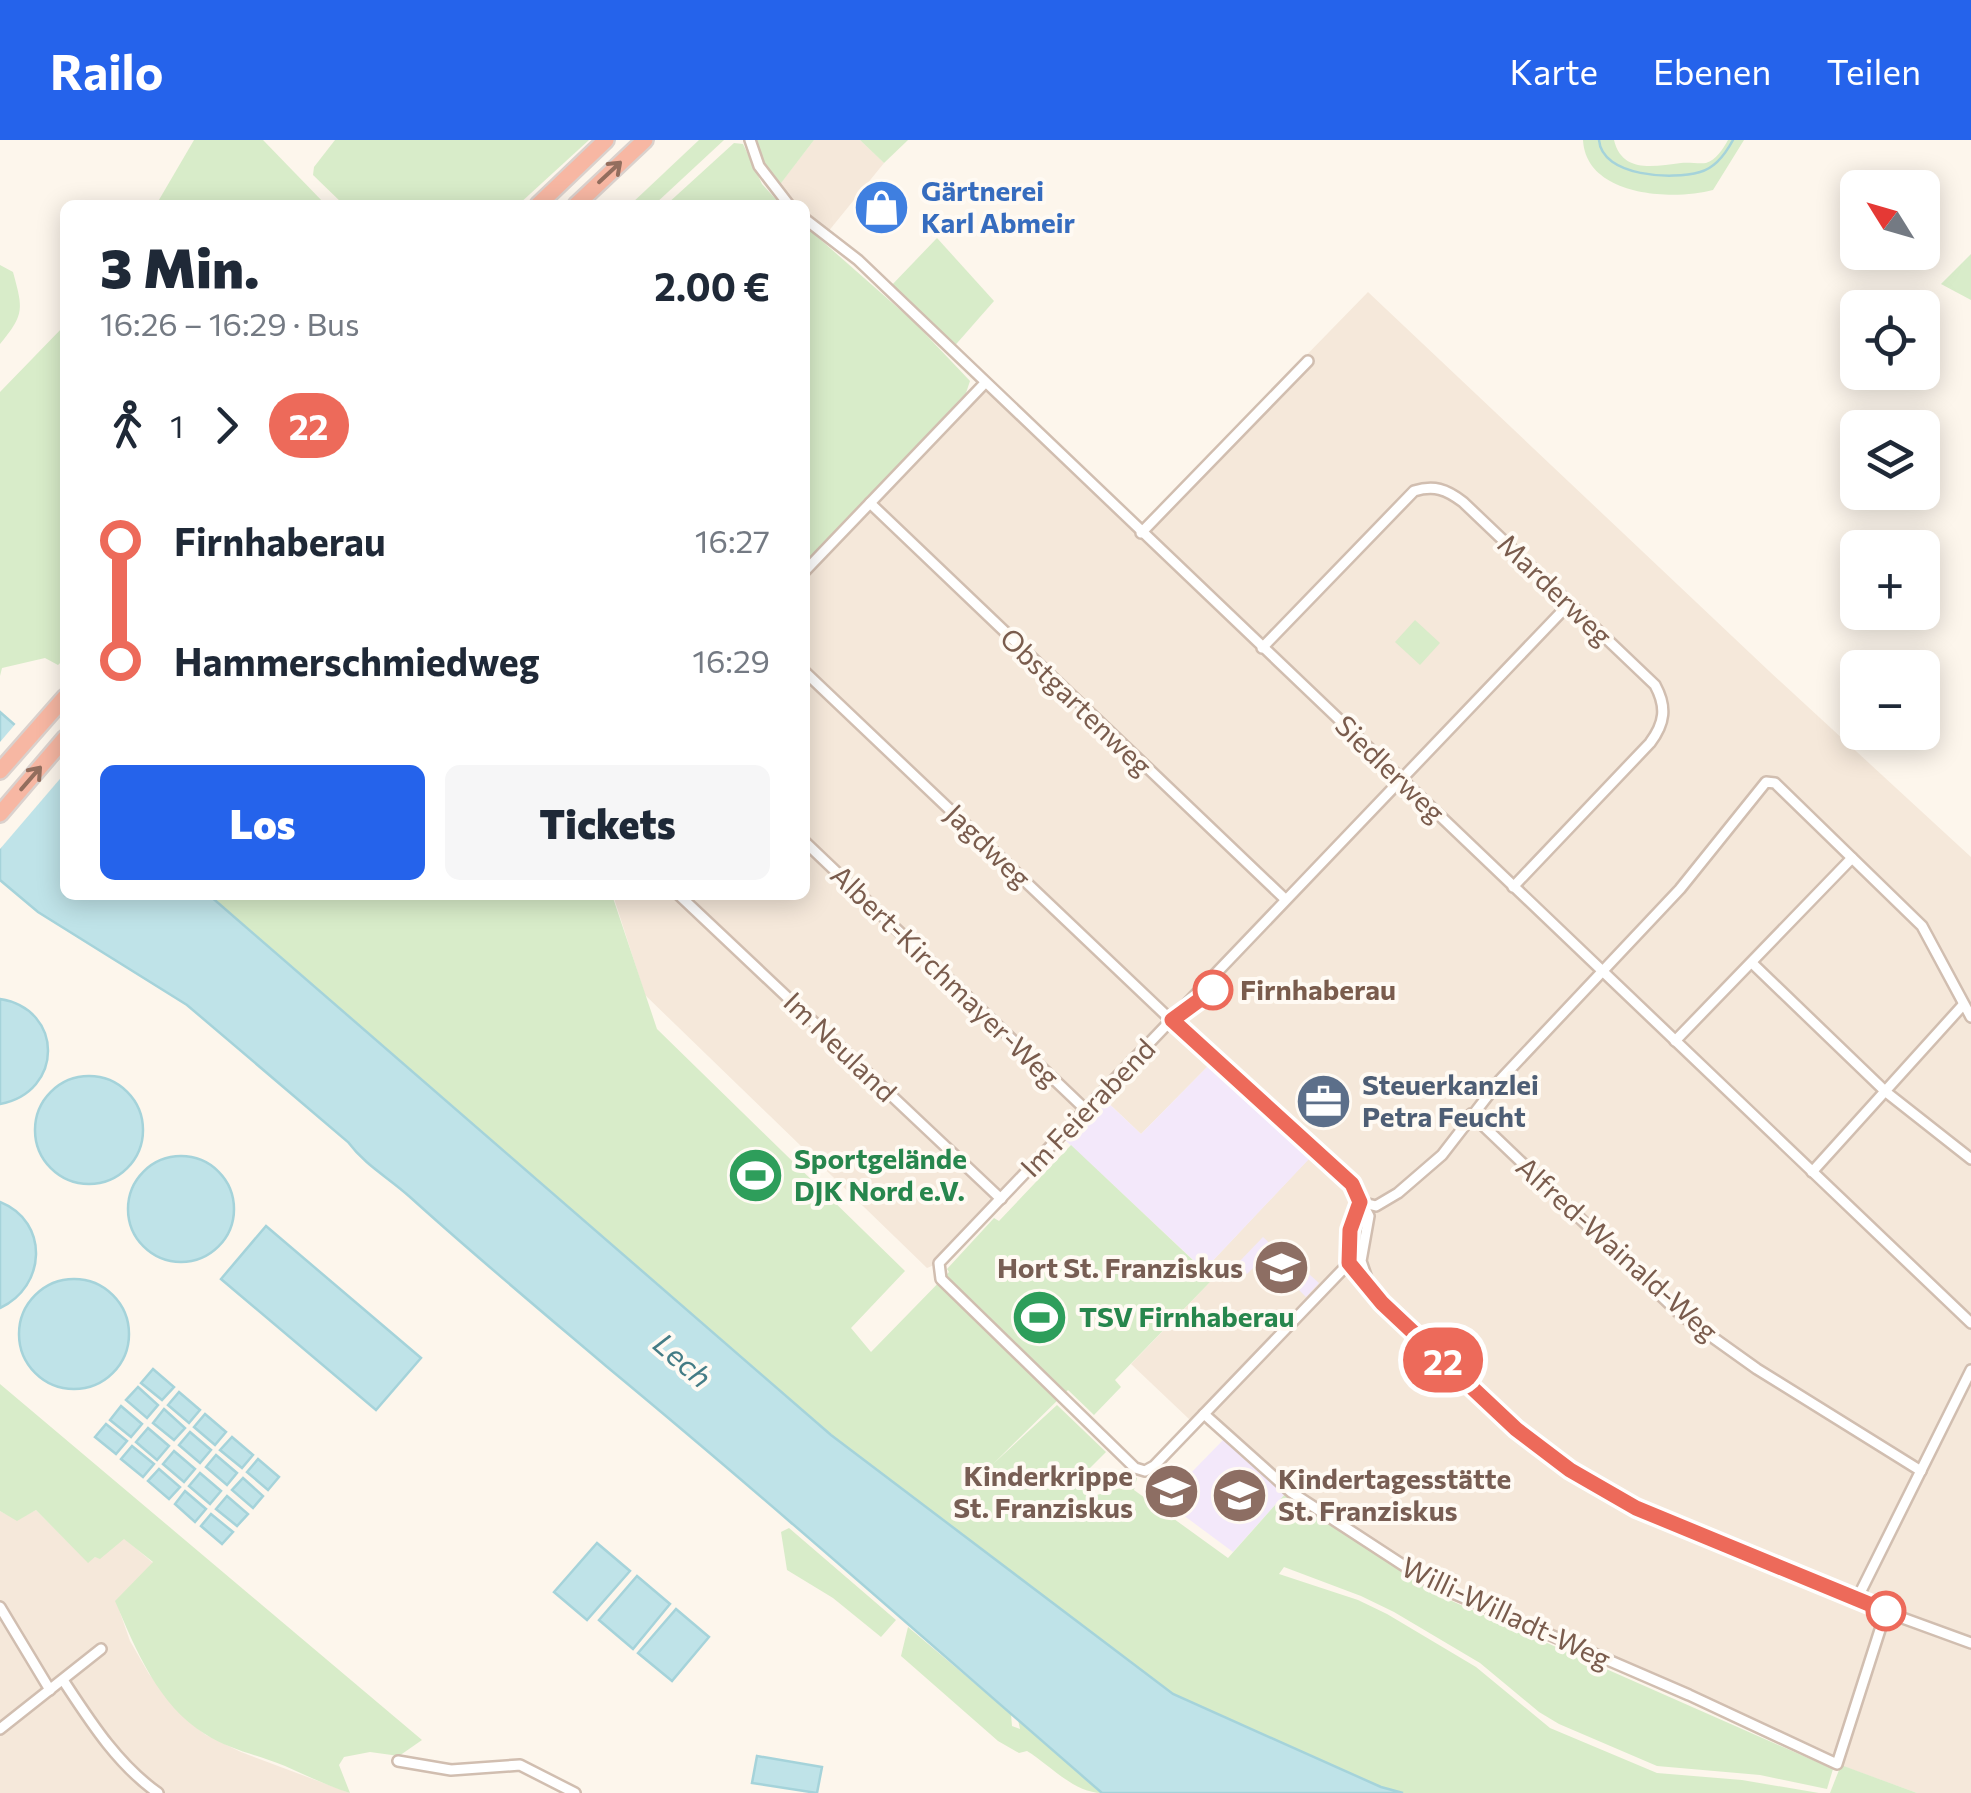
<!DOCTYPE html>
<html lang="de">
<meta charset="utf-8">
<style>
:root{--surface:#fff;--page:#f6f6f7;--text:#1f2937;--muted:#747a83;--accent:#2563eb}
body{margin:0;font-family:Commissioner,sans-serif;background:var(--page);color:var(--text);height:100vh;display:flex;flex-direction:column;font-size:38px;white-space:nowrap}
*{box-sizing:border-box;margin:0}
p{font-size:32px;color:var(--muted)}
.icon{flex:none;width:55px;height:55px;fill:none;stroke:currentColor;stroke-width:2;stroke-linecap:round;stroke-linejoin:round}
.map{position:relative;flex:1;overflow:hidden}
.side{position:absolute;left:60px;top:60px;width:750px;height:700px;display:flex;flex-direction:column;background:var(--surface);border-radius:15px;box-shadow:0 5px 25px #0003}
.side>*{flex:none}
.badge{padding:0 20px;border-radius:32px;font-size:35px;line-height:65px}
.needle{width:65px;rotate:307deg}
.fabs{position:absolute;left:1840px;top:30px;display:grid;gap:20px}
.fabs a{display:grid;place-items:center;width:100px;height:100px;border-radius:15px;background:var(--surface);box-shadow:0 5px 25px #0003;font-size:50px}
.map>.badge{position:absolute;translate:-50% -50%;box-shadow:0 0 0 5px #fff}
.legs{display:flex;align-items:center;gap:15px;height:110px;padding:0 40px;font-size:32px}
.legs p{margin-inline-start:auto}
.headline{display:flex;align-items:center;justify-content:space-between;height:170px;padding:0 40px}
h1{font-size:55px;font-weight:800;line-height:75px}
.cta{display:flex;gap:20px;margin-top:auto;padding:20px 40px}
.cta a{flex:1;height:115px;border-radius:15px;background:var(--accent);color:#fff;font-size:40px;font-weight:800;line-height:115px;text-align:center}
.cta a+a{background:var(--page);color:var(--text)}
ul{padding:0 40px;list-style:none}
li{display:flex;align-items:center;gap:35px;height:120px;font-size:38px}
li i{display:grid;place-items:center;width:15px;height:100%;margin:0 12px;background:currentColor}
li i::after{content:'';width:25px;height:25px;margin:-12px;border:8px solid;border-radius:50%;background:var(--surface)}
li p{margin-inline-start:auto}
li:first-child i{background:linear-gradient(#0000 50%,currentColor 0)}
li:last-child i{background:linear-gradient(currentColor 50%,#0000 0)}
header{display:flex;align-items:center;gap:60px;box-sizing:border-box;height:140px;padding:0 50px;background:var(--accent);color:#fff}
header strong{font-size:48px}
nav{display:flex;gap:55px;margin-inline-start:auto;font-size:35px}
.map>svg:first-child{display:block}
</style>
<header>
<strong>Railo</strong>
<nav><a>Karte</a><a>Ebenen</a><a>Teilen</a></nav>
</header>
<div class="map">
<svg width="1971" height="1653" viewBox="0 0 1971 1653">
<rect width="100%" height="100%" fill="#fdf6ec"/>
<g fill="#f5e8da">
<path d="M814 0H860L884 23 827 93 805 76V65H792L777 48Z"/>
<path d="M1368 152 1769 531 1971 717V1653H1917L1837 1624 1432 1444 1291 1352 1204 1275 1189 1279 1131 1224 1213 1139 1204 1130 1316 1011 1215 919 1141 994 1100 955 939 1123 927 1128 645 855 613 755H805V431L984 244 1142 384Z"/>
<path d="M36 1370 88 1422 95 1417 100 1418 124 1398 153 1423 116 1461 130 1501 149 1534 188 1581 206 1595 241 1612 350 1653H0V1371L17 1380Z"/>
</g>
<g fill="#f3e8fa">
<path d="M1210 924 1309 1019 1204 1130 1065 1000 1104 959 1141 994Z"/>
<path d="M1263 1097 1297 1129 1300 1126 1319 1143 1306 1157 1295 1146 1291 1149 1261 1120 1247 1134 1237 1124Z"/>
<path d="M1225 1298 1285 1354 1233 1412 1144 1346 1166 1325 1183 1341Z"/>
</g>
<g fill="#d8ecc9">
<path d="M194 0H263L326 65H156Z"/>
<path d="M335 0H589L518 65H344L313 35 314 27Z"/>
<path d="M699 0H724L654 65H630Z"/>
<path d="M750 0H814L775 51Z"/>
<path d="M860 0H908L884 23Z"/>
<path d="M1583 0H1614C1622 34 1655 26 1681 23 1689 22 1699 24 1706 23 1716 20 1723 9 1728 0H1744L1713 50C1671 61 1586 56 1583 0Z"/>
<path d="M734 3 743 4 762 44 781 65H666Z"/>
<path d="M805 86 914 182 970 241 966 253 805 423Z"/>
<path d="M937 98 994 161 951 210 890 147Z"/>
<path d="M1971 114V160L1941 144Z"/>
<path d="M0 125 13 132C23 169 25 174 0 204Z"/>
<path d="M65 185V518L58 525 45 518 2 528 0 536V252Z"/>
<path d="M1415 480 1440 503 1420 525 1395 502Z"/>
<path d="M209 755H612L657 889 905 1131 851 1188 871 1212 949 1132 947 1129 994 1078 999 1081 1071 1005 1213 1139 1115 1240 1121 1247 1094 1275 1068 1250 992 1325 1057 1265 1106 1312 1083 1335 1090 1357 1124 1347 1133 1336 1137 1338 1134 1350 1228 1418 1285 1354 1445 1458 1833 1629 1827 1649 1760 1635 1657 1626 1559 1584 1539 1572 1480 1523 1394 1472 1361 1456 1284 1427 1279 1434 1358 1460 1387 1474 1476 1527 1550 1588 1657 1633 1742 1640 1819 1653H1403L1381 1647 1173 1554 831 1295Z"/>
<path d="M0 1244 422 1600 399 1616 370 1612 344 1617 339 1625 350 1653C327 1646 306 1635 285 1626 258 1615 230 1610 205 1594 158 1565 136 1510 115 1461L153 1422 124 1399 100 1419 95 1417 88 1423 36 1370 17 1381 0 1371Z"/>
<path d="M789 1388 896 1480 881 1497 833 1458 787 1430 781 1392Z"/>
<path d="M908 1487 1011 1574 1012 1586 1020 1589 1018 1580 1102 1653C1074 1653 1050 1625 1027 1611L1019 1613 998 1601 901 1516Z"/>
<path d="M1841 1625 1917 1653H1830Z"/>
</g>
<g fill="#bfe3e8" stroke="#a5d3da" stroke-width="2.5">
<path d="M0 572 65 629V755H209L831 1295 1173 1554 1381 1647 1403 1653H1102C937 1510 774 1365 606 1226 540 1170 474 1115 410 1057 388 1037 366 1026 348 1002L187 865 38 772 0 740Z"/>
<path d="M0 859C64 869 64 952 0 964Z"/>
<circle cx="89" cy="990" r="54"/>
<circle cx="181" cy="1069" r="53"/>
<path d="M0 1062C50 1082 46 1147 0 1168Z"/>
<path d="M266 1086 421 1218 376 1270 221 1139Z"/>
<circle cx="74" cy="1194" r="55"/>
<path d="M153 1229 174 1247 162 1260 141 1243Z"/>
<path d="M138 1247 158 1265 147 1278 126 1260Z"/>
<path d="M179 1252 200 1270 189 1283 168 1265Z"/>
<path d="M121 1266 142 1284 131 1297 110 1280Z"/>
<path d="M164 1269 185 1288 174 1300 153 1283Z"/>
<path d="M205 1274 226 1292 215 1305 194 1287Z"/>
<path d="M106 1284 127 1301 116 1314 95 1297Z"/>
<path d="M148 1288 169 1306 157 1320 136 1302Z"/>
<path d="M190 1292 211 1310 200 1323 179 1305Z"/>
<path d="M232 1297 253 1315 242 1328 220 1310Z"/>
<path d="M132 1306 154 1324 143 1337 121 1319Z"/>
<path d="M174 1311 195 1329 184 1342 163 1324Z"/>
<path d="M216 1315 237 1333 227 1345 206 1327Z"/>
<path d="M258 1319 279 1337 268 1350 247 1332Z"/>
<path d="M159 1329 180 1347 169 1359 148 1341Z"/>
<path d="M200 1333 221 1351 210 1364 189 1346Z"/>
<path d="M243 1338 263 1356 253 1368 232 1350Z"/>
<path d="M185 1351 206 1369 195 1382 175 1364Z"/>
<path d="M227 1356 248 1374 237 1386 216 1369Z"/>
<path d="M211 1374 233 1392 222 1404 201 1386Z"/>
<path d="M597 1403 630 1431 587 1480 554 1452Z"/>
<path d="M637 1436 670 1464 633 1509 599 1480Z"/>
<path d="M676 1469 709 1497 672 1541 638 1513Z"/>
<path d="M757 1616 822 1627 817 1653 752 1643Z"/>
</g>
<path fill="#fdf6ec" d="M18 581 65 622V633L0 709V602Z"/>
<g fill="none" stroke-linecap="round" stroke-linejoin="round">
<path stroke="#a5d3da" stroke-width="2.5" d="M1599 0C1602 37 1673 40 1700 32 1716 28 1726 13 1733 0"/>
<defs>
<g id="street">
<path d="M750 0 759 26 789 65"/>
<path d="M805 79 858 120 1971 1183"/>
<path d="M870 363 1285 759"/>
<path d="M1141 393 1308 221"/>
<path d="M805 431 984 244"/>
<path d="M1262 508 1414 351C1434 345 1446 349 1463 362L1655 545C1667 567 1665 583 1650 603L1513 747"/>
<path d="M805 532 1171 880 1352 1044 1369 1076 1361 1121 1371 1150"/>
<path d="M805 702 1085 969"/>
<path d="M679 755 1001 1059"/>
<path d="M1752 823 1886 952 1971 1019"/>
<path d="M1675 901 1852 718"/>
<path d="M1471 974 1680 1174 1757 1229 1921 1331"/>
<path d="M1812 1032 1963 865"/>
<path d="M1360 1062 1376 1066 1398 1053 1442 1015 1500 940 1680 749 1766 642 1775 643 1922 786 1971 877"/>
<path d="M1360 1062 1350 1090 1349 1123 1382 1163 1516 1289 1570 1330 1639 1370 1856 1461 1971 1503"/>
<path d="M1349 1123 1154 1326 1145 1331 1135 1328 941 1139 939 1123 1569 464"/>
<path d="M1204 1274 1291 1352 1432 1444 1689 1555 1837 1624 1886 1471"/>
<path d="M1856 1461 1971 1230"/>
<path d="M0 1467 50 1550"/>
<path d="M63 1540C90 1581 117 1624 158 1653"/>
<path d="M0 1589 101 1509"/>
<path d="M398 1621 451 1630 520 1625 575 1653"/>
</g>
<g id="highway">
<path d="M538 65 606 0"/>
<path d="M576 65 645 0"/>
<path d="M0 631 65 557"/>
<path d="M0 674 65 598"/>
</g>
</defs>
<use href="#street" stroke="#d1beb0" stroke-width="14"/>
<use href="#highway" stroke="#dad1cd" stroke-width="20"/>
<use href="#street" stroke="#fff" stroke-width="9"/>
<use href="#highway" stroke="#f7b7a3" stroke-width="15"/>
</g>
<defs><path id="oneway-shaft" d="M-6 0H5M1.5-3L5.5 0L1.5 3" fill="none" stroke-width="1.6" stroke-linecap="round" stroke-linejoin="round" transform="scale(2.5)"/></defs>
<g stroke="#936e5e">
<use href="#oneway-shaft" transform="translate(610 32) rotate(-43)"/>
<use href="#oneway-shaft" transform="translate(31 638) rotate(-49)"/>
</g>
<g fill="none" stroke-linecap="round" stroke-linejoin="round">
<defs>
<path id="line-1" d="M1213 850 1172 880 1352 1044 1360 1062 1350 1090 1349 1123 1382 1163 1516 1289 1570 1330 1636 1368 1886 1471"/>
</defs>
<use href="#line-1" stroke="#fff" stroke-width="22"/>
<use href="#line-1" stroke="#ed6a5a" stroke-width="15"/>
</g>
<defs>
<symbol id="shop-disc" viewBox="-11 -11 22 22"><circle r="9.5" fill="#3f7fe0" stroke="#fffaf3"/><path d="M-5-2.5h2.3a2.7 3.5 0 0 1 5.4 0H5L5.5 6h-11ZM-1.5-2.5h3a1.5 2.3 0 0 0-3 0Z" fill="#fff"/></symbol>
<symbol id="office-disc" viewBox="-11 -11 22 22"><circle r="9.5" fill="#5c6f8a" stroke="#fffaf3"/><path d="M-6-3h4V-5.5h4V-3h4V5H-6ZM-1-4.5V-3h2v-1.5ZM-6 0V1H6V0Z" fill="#fff"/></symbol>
<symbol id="stadium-disc" viewBox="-11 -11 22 22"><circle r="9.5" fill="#2e9e5b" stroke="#fffaf3"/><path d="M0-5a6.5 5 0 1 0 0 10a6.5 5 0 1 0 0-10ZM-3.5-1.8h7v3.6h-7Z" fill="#fff"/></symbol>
<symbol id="school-disc" viewBox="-11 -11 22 22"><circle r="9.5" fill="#8d6e63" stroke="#fffaf3"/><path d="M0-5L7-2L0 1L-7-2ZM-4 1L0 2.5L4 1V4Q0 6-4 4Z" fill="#fff"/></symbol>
</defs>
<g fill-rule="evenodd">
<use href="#shop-disc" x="850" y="36" width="63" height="63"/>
<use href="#office-disc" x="1292" y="930" width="63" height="63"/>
<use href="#stadium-disc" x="724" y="1004" width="63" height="63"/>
<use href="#school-disc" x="1250" y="1096" width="63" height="63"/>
<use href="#stadium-disc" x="1008" y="1146" width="63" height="63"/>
<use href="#school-disc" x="1140" y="1320" width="63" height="63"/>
<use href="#school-disc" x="1208" y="1324" width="63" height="63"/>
</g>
<g fill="#fff" stroke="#ed6a5a" stroke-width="5">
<circle cx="1213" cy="850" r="18"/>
<circle cx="1886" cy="1471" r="18"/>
</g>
<g text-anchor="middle" stroke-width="8" stroke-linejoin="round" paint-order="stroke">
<g font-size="28" font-weight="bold" fill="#366cbe" stroke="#fffaf3" text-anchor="start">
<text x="921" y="61">Gärtnerei<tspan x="921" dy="32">Karl Abmeir</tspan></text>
</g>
<g font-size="28" fill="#7a5c4d" stroke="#fffaf3">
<text transform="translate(1555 450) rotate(44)" y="10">Marderweg</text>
<text transform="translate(1076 562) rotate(44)" y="10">Obstgartenweg</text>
<text transform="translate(1390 629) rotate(44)" y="10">Siedlerweg</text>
<text transform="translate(988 706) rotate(44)" y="10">Jagdweg</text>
<text transform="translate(945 836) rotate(44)" y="10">Albert-Kirchmayer-Weg</text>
<text transform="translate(840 907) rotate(44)" y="10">Im Neuland</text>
<text transform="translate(1088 968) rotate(-46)" y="10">Im Feierabend</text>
<text transform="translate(1617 1109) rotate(42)" y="10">Alfred-Wainald-Weg</text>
<text transform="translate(1506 1473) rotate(25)" y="10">Willi-Willadt-Weg</text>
</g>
<g font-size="28" font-weight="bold" fill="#7a5c4d" stroke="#fffaf3" text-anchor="start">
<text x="1240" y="860">Firnhaberau</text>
</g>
<g font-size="28" font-weight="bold" fill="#4e5e75" stroke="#fffaf3" text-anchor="start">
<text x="1362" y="955">Steuerkanzlei<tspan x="1362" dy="32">Petra Feucht</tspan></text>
</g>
<g font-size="28" font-weight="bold" fill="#27864d" stroke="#fffaf3" text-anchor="start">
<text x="794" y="1029">Sportgelände<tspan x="794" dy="32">DJK Nord e.V.</tspan></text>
<text x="1079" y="1187">TSV Firnhaberau</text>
</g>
<g font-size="28" font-weight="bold" fill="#785e54" stroke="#fffaf3" text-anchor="end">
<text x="1243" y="1138">Hort St. Franziskus</text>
<text x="1133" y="1346">Kinderkrippe<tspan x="1133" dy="32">St. Franziskus</tspan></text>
<text x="1278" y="1349" text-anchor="start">Kindertagesstätte<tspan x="1278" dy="32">St. Franziskus</tspan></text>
</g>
<g font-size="30" font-style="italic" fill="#437c86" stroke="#fffaf3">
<text transform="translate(682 1221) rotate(41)" y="10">Lech</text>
</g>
</g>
</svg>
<div class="fabs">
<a><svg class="needle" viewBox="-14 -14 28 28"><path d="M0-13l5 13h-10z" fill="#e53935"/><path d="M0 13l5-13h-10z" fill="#747a83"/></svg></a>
<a><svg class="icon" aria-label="locate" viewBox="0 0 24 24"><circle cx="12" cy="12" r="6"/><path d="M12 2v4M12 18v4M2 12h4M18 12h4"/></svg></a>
<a><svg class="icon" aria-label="layers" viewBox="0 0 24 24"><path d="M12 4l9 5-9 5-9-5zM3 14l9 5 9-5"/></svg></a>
<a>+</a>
<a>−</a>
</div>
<b class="badge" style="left:1443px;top:1220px;background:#ed6a5a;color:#fff">22</b>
<section class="side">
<div class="headline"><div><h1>3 Min.</h1><p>16:26 – 16:29 · Bus</p></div><b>2.00 €</b></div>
<div class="legs"><svg class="icon" aria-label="walk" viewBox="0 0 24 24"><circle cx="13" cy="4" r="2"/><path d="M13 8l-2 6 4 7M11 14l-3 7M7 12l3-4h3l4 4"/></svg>1<svg class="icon" aria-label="forward" viewBox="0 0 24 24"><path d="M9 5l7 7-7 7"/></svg><b class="badge" style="background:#ed6a5a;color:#fff">22</b></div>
<ul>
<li><i style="color:#ed6a5a"></i><b>Firnhaberau</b><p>16:27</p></li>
<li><i style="color:#ed6a5a"></i><b>Hammerschmiedweg</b><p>16:29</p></li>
</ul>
<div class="cta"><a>Los</a><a>Tickets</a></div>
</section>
</div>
